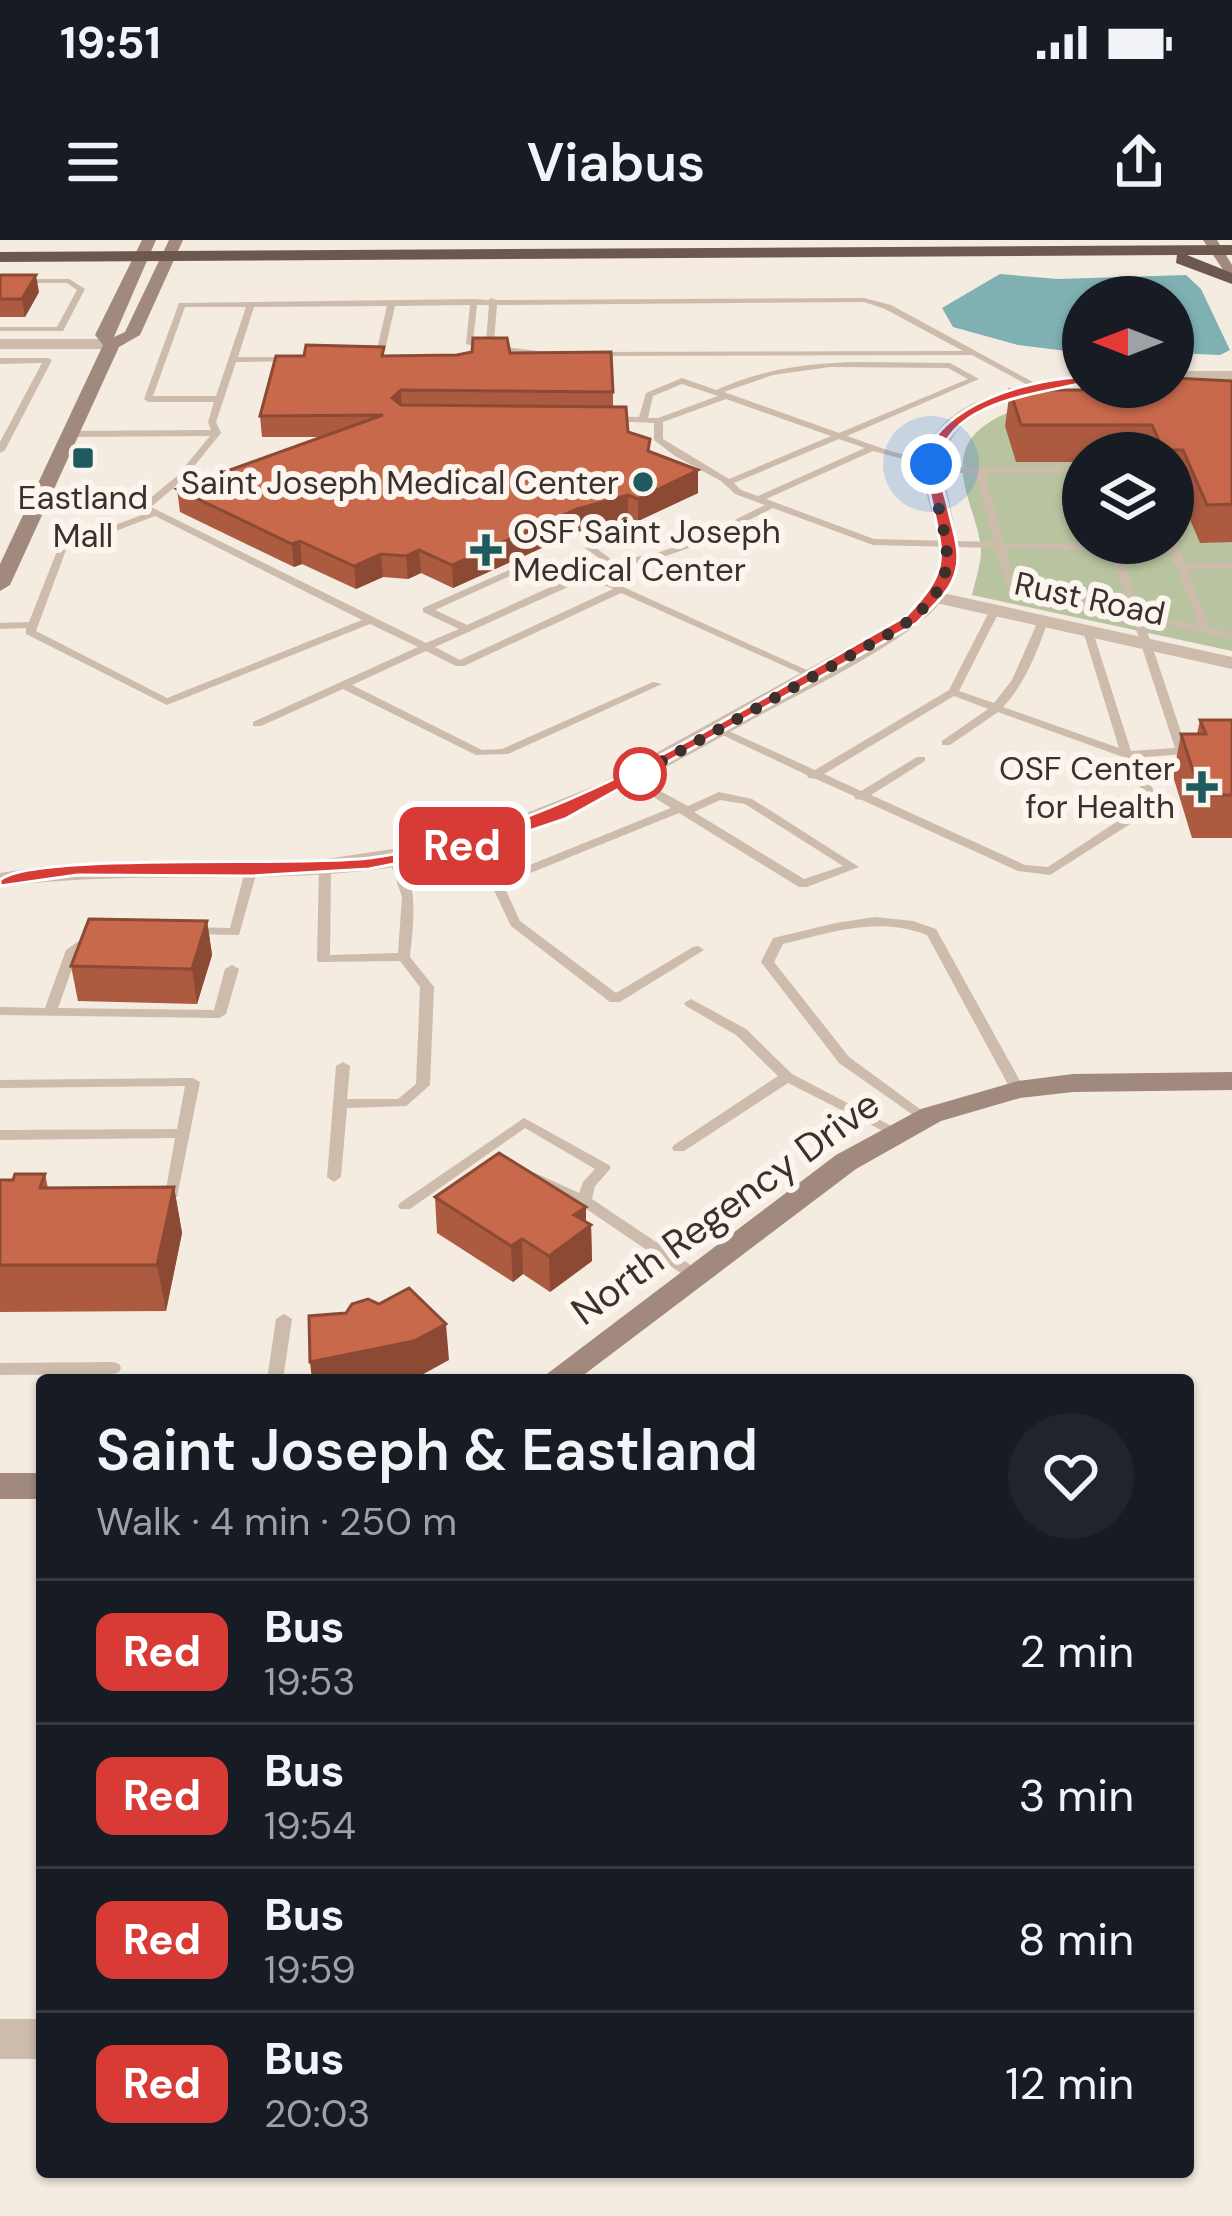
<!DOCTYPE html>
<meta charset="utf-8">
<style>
:root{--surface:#171b24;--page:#20242c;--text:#f1f3f6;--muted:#9ea1a6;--line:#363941}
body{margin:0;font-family:"DM Sans",sans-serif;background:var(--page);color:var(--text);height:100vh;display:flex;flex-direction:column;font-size:45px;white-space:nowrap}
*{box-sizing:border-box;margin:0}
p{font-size:39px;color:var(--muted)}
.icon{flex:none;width:66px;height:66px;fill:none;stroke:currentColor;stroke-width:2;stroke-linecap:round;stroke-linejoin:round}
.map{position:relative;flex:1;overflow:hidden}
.drawer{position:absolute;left:36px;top:1134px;width:1158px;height:804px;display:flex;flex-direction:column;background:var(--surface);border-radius:12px;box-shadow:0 3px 9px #0004}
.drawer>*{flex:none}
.badge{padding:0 24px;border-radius:18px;font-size:42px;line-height:78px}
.needle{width:78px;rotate:270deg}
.controls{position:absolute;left:1062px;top:36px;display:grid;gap:24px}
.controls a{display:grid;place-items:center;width:132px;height:132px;border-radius:50%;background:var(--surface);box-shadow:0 3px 9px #0004;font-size:60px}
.you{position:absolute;width:60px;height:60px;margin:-30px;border:9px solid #fff;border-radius:50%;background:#1a73e8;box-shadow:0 0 0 18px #1a73e833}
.map>.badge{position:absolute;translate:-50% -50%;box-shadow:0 0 0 6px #fff}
.round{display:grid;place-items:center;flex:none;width:126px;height:126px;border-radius:63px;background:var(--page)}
.summary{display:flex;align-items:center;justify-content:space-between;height:204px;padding:0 60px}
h1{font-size:57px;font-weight:600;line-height:90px}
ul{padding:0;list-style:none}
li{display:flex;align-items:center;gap:36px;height:144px;padding:0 60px;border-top:3px solid var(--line)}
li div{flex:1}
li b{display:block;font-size:45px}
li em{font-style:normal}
li .badge{min-width:132px;font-weight:700;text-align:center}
.status{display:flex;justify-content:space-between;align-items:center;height:84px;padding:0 60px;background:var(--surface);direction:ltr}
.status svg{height:33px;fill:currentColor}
header{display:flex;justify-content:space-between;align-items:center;height:156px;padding:0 60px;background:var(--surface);font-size:54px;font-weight:600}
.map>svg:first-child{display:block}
</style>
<div class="status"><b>19:51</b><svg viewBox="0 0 49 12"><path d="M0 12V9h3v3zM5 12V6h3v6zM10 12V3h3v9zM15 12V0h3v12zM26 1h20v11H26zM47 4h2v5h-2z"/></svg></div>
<header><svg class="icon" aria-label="menu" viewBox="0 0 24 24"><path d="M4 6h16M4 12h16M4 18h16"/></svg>Viabus<svg class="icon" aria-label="share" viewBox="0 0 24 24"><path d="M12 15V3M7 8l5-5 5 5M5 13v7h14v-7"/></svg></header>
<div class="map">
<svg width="1232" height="1976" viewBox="0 0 1232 1976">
<rect width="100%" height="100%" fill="#f4ebe1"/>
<path fill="#b8c4a0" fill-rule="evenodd" d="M1232 146V411L972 355C975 341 981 325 981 310 979 279 955 241 965 211 986 144 1176 147 1232 146ZM1083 213H1173V303H1083Z"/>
<path fill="#7fb0b2" d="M1000 34 1058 39 1186 35 1201 49 1230 110 1220 115 1173 113V57H1083V113L1018 105 953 87 942 68Z"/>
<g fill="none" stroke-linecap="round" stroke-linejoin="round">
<g fill="#cdbbac" fill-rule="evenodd">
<path d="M0 39H69L85 49 63 91H0V87H57L77 50 67 43H0Z"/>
<path d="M490 58 497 60 864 58 891 65 1042 147 1035 149 972 115 591 116 587 114 591 112 963 111 885 69 864 62 497 65 494 102 491 105 546 112V116H543L490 109 486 107 481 108 466 104 470 65 395 66 385 110 373 121 369 119 377 109 387 66 254 67 238 117H295L299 119 295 121 236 122 216 182 221 193 183 240 151 267 426 403 459 389 423 372V368L509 330 565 341 588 331 820 436 811 438 621 353 464 426H456L426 411 352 445 482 510 502 509 653 442 662 444 508 514 476 515 343 449 261 486H253V482L418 407 370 384 167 465 26 394V388L0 389V383L29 382 59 306 147 273 118 263 40 260 37 259V255L119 257 143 264 177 236 210 196 69 197 65 194 69 191 211 190 208 182 214 162H148L144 159 179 63 474 59 489 60ZM477 65H489L486 101 481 103 473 101ZM185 67H246L216 156H153ZM155 276 362 380 167 458 36 391 66 310ZM510 336 555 345 467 385 435 370ZM588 338 613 349 460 420 435 407Z"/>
<path d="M0 118H48L52 120 5 210 0 213V202L42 123 0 124Z"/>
<path d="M859 122 950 123 979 139 847 196 890 211 955 227H1083V233H985L1004 303 1108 305 1116 303 1118 306 1168 307V303L1173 301 1177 304 1184 323 1232 322V328L1187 329 1210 388 1232 393V399L1143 379 1186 507 1232 504V510L1134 518 1156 554 1154 556 1138 579 1050 635 1018 631 862 560 855 559 854 556 816 539 808 538 807 535 712 490 718 487 722 488 815 530 949 450 990 370 995 367 1000 370 959 451 994 463 1012 440 1038 381 1047 379 1048 381C1037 412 1026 442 1003 467L1119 508 1083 391 1092 389 1131 511 1175 508 1132 377 1007 349 996 308 873 305 773 268C720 294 670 323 610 326L585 308 606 294 694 300 765 265 735 254 721 241 675 216 654 200V183L609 181 606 180V176L639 177 646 153 682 138 716 150C762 129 808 123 859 122ZM830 127 948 128 968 139 839 193 724 152 773 135ZM682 144 718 156 658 178H648L653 156ZM726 159 831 196 729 239 663 199V182ZM839 199 865 208 758 256 741 250 734 243ZM873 211 955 233H976L994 302 874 299 766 259ZM608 300 683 304 651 315 612 320 596 308ZM1006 308 1110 311 1129 370 1015 345ZM1120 311 1171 313 1199 386 1141 373ZM954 456 988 469 942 501V505H950L998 472 1123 517 1144 554 1130 573 1048 627 1025 625 871 555 925 521V517H917L861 551 824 534Z"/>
<path d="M632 536 688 566 719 552 752 559 859 627 807 647H799L679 573 503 644 520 681 616 753 693 707 698 706 704 710 620 762H610L511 686 471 602 477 598 481 599 500 637 671 568 628 541V537ZM720 560 745 564 843 626 804 639 694 572Z"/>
<path d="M395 615C421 639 413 684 410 717L434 747 430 845 406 866 347 868 341 937 334 942 327 937 336 826 343 822 350 826 347 859H398L416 844 420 747 400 721 318 722 317 719 319 627 325 623 331 627 330 715 398 713 402 657 389 619Z"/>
<path d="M251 627 257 631 239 695 189 694 187 691 193 687 230 688 245 631Z"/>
<path d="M875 677 913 681 936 689 1025 850 1023 853H1013L1011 850 927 695C878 676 832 692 783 704L774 722 849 817 928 875 930 878 923 882 839 823 761 722 773 698 836 683Z"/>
<path d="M97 688 103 692 78 712 58 768 214 770 225 729 232 725 239 729 226 774 219 778 0 775V767L45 768 66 710Z"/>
<path d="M691 759 746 789 792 834 901 891 899 894H889L788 843 684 911H674L672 908 674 905 778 836 736 795 686 766 684 763Z"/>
<path d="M193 838 200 842 177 957 159 959 152 954 154 951 166 949 175 898 0 900V890L177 889 185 846 0 848V840Z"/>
<path d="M524 878 609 925 611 928 595 946 592 959 701 1032 704 1036 701 1040H691L579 964 528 940 526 937 528 934 533 932 579 953 583 942 595 929 525 888 410 969H400L398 966 400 963Z"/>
<path d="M284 1074 292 1079 283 1140H267L276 1079Z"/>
<path d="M113 1122 119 1124 121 1128 119 1132 113 1134 0 1135V1123Z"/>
</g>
<g fill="#cdbbac" fill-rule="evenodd">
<path d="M0 99H112L120 104 112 109H0Z"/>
<path d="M934 351 1232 417V429L927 361 924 357Z"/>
<rect x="0" y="1779" width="42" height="40"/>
</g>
<g fill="#cdbbac" fill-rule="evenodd">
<rect x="1173" y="131" width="59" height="10"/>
<path d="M1083 135V145C816 183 1041 296 915 386 869 420 816 445 766 472 639 543 511 616 363 631 242 644 121 630 0 647V633L45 626 319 620 460 599 600 544 904 376C918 363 932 351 938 332 946 304 932 278 926 251 906 163 1020 144 1083 135Z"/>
</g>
<g fill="#a18a7d" fill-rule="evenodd">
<path d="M142 0H156L114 97 125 92 169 0H183L140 95 119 107 10 345 0 351V324L103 105 95 95Z"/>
<path d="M1203 0H1217L1232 25V43Z"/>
<path d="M1232 832V850L1073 852 1020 858 941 881 856 929 577 1140H539L836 915 921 869 1018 841 1073 834Z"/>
<rect x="0" y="1233" width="42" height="26"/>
</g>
<path fill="#6c584f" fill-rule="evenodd" d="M1232 5V15H1187L1232 33V44L1176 23 1177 15 0 22V12Z"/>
</g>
<g fill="#ac5a40">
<path d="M0 35 39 52 25 77H0Z"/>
<path d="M510 113 613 152V167L628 192 650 199 649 211 698 253 638 281 628 278 577 292 453 348 421 333 408 339 383 337 356 349 302 324 294 327 180 272 177 249 322 197H262L260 176 385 116Z"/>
<path d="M1232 141V302L1200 303 1176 247H1173V213H1083V222H1016L1005 186 1010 150H1131V147H1173Z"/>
<path d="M1200 480H1232V598H1192L1173 536 1181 494H1197Z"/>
<path d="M207 681 212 715 197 764 78 761 71 726Z"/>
<path d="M45 934 48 948 174 947 182 993 166 1071 0 1072V940H13Z"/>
<path d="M435 957 586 967V982L591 985 592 1021 550 1052 523 1034 513 1042 437 993Z"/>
</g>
<g fill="#8c4a34">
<path d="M36 35 39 52 25 77 22 59Z"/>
<path d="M401 150 402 172 392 158Z"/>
<path d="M698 230V253L638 281V259Z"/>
<path d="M628 255V278L577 292 453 348 452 325 577 269Z"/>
<path d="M300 301 302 324 294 327 292 304Z"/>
<path d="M419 310 421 333 408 339 406 316Z"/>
<path d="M381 314 383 337 356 349 354 326Z"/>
<path d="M207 681 212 715 197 764 192 729Z"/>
<path d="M174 947 182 993 166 1071 157 1025Z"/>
<path d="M586 967V989L591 985 592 1021 550 1052 549 1016 574 975Z"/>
<path d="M522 999 523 1034 513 1042 511 1006Z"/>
<path d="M446 1084 449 1120 418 1137 403 1140H312L310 1122Z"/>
</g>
<g fill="#c8694b" stroke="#8c4a34" stroke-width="3">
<path d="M0 35H36L22 59H0Z"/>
<path d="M473 98H507L510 113 611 112 613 152 401 150 392 158 401 165 626 167 628 192 650 199 648 211 698 230 638 259 628 255 577 269 452 325 419 310 406 316 381 314 354 326 300 301 292 304 177 249 383 175 260 176 276 116H304L306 105 384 107 382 116 457 115 472 112Z"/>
<path d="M1173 138 1232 141V264L1207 265 1183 210H1163L1152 185H1021L1010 150H1139L1138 147H1173Z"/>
<path d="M1200 480H1232V555H1201L1181 494H1206Z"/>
<path d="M89 679 207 681 192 729 71 726Z"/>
<path d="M499 913 586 967 574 975 591 985 549 1016 522 999 511 1006 435 957Z"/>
<path d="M15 934H45L40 948 174 947 157 1025H0V940H13Z"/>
<path d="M409 1048 446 1084 414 1101 310 1122 309 1076 346 1073 352 1064 368 1059 379 1064Z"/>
</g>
<path fill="#d83b35" stroke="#fff" stroke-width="3" d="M1088 137V142C1040 154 950 160 939 221 937 234 945 253 948 267 952 287 962 311 956 331 951 352 932 367 917 383L565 579 484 606 369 629 251 636 77 635 0 646V640C28 612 300 627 370 618 566 591 735 470 906 376 950 330 944 318 931 259 929 248 923 233 925 222 933 164 1038 136 1088 137Z"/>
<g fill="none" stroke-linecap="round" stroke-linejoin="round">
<path stroke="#3b302b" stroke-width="12" stroke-dasharray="0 21.6" d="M640 534 632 538 896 390C977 335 939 302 931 224"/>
</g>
<g fill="#1f5a5e" stroke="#fbf5ee" stroke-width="4.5">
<rect x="71" y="206" width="24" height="24" rx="6"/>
<circle cx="643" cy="242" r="12"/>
<path d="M480 292h12v12h12v12h-12v12h-12v-12h-12v-12h12z"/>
<path d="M1196 529h12v12h12v12h-12v12h-12v-12h-12v-12h12z"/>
</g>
<circle fill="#fff" stroke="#d83b35" stroke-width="6" cx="640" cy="534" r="24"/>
<g text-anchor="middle" stroke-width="12" stroke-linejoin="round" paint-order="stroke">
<g font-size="33" fill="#3b302b" stroke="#fbf5ee" text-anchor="end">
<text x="619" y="254">Saint Joseph Medical Center</text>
<text x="83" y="269" text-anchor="middle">Eastland<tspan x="83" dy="38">Mall</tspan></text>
<text x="513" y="303" text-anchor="start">OSF Saint Joseph<tspan x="513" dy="38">Medical Center</tspan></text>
<text x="1175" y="540">OSF Center<tspan x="1175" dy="38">for Health</tspan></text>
</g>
<g font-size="33" fill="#3b302b" stroke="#fbf5ee">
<text transform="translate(1090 358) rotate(12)" y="12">Rust Road</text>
</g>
<g font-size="39" fill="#3b302b" stroke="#fbf5ee">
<text transform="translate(725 967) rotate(-36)" y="14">North Regency Drive</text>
</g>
</g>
</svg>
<div class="controls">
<a><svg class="needle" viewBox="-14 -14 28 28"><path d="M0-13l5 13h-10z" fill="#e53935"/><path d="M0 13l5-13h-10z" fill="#9ea1a6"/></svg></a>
<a><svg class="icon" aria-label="layers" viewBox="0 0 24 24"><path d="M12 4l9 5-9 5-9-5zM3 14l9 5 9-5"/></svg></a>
</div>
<div class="you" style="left:931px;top:224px"></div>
<b class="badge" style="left:462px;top:606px;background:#d83b35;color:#fff">Red</b>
<section class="drawer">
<div class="summary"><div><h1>Saint Joseph &amp; Eastland</h1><p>Walk · 4 min · 250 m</p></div><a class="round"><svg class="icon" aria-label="heart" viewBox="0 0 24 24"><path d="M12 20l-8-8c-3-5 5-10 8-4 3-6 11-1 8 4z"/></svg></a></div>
<ul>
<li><span class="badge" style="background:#d83b35;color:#fff">Red</span><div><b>Bus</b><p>19:53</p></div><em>2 min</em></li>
<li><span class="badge" style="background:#d83b35;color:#fff">Red</span><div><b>Bus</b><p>19:54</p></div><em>3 min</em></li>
<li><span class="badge" style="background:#d83b35;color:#fff">Red</span><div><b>Bus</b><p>19:59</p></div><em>8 min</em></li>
<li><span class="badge" style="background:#d83b35;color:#fff">Red</span><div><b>Bus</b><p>20:03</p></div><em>12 min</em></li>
</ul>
</section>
</div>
